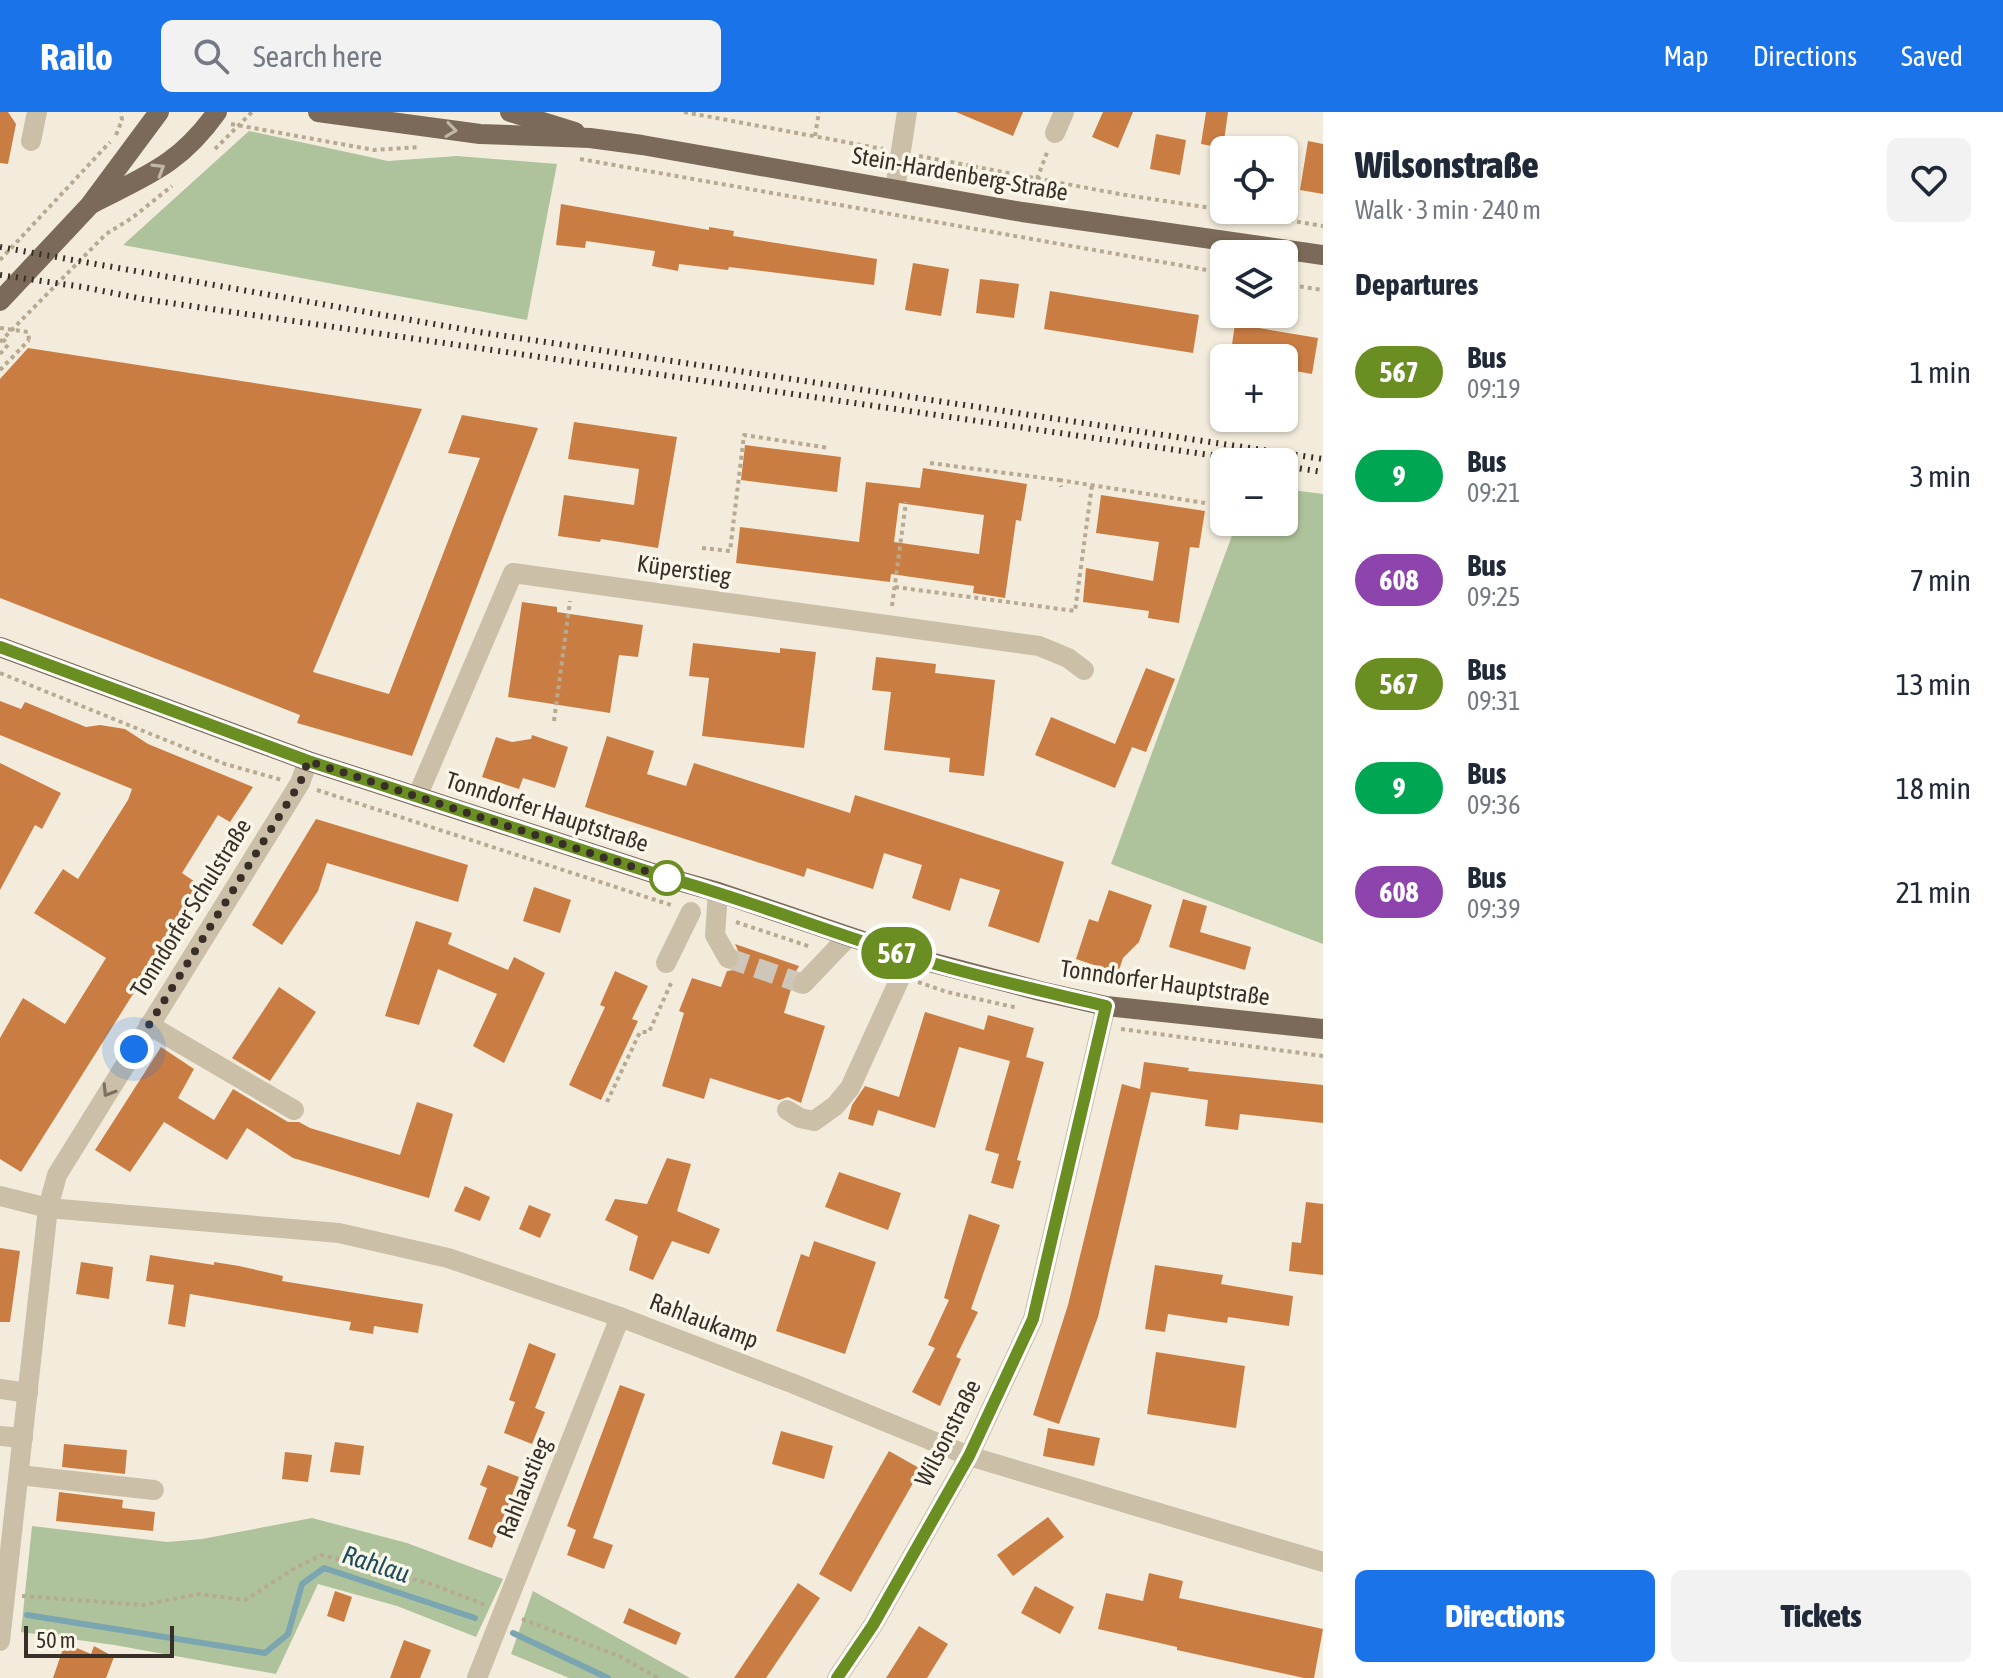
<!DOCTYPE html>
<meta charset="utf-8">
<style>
:root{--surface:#fff;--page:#f2f2f3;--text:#1f2937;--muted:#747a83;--accent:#1a73e8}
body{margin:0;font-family:"Asap Condensed",sans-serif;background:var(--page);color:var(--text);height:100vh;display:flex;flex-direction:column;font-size:30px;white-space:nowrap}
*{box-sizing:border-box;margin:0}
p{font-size:26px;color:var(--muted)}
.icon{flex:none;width:44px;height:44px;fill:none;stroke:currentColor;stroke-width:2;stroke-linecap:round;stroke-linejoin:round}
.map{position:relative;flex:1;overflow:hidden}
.details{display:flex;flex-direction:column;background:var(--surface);width:680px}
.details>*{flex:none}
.badge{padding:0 16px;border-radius:26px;font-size:28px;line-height:52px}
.controls{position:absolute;left:1210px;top:24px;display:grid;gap:16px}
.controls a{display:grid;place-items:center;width:88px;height:88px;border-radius:12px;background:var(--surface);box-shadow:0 2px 6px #0004;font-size:40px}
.scale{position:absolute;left:24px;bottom:20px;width:150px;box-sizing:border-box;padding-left:8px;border:4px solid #383028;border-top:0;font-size:22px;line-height:28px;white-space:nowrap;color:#383028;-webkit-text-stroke:6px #faf6e9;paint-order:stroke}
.you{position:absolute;width:40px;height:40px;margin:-20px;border:6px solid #fff;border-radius:50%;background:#1a73e8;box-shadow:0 0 0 12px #1a73e833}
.map>.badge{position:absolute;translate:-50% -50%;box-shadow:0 0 0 4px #fff}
h2{padding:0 32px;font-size:30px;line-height:72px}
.round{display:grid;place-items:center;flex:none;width:84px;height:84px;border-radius:12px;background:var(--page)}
.overview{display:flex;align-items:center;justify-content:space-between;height:136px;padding:0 32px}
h1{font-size:38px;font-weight:800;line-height:60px}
.cta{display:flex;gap:16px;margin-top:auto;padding:16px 32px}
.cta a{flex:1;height:92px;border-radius:12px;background:var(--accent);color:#fff;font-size:32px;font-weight:800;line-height:92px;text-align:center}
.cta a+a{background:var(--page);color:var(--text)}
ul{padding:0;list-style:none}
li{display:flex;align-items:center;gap:24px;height:104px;padding:0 32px}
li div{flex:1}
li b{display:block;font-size:30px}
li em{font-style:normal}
li .badge{min-width:88px;font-weight:700;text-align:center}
header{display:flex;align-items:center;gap:48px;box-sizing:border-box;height:112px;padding:0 40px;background:var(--accent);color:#fff}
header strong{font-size:38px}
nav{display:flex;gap:44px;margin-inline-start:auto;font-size:28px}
.search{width:560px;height:72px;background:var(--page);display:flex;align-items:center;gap:20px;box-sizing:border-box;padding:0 28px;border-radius:12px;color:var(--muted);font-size:30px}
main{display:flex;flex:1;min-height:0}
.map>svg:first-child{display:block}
</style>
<header>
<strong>Railo</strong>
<div class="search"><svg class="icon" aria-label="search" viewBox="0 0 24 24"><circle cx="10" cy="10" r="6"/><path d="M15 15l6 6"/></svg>Search here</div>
<nav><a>Map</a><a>Directions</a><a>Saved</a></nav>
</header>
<main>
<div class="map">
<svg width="1323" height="1566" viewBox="0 0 1323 1566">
<rect width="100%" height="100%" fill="#f3ecdc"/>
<g fill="#aec39b">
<path d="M249 19 388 49 457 44 557 52 527 208 123 133Z"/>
<path d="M1284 377 1323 382V832L1111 752 1237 410H1284Z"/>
<path d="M312 1406 407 1431 503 1467 476 1525 397 1494 318 1472 276 1562 114 1533 21 1520 32 1414 167 1430 202 1427Z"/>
<path d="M533 1479 690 1566H569L511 1542Z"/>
</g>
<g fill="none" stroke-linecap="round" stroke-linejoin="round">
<g stroke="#7aa5b1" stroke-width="6">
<path d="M27 1503 265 1541 288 1522 302 1472 324 1456 475 1506"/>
<path d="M513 1521 608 1566"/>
</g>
</g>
<g fill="#ca7d43" fill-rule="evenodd">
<path d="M0 0H8L16 12 8 52 0 51Z"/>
<path d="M956 0H1023L1013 24Z"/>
<path d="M1103 0H1133L1118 36 1092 25Z"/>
<path d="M1206 0H1228L1223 36 1201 32Z"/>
<path d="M1156 22 1186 28 1180 63 1150 57Z"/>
<path d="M1308 29 1323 32V82L1300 78Z"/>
<path d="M561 92 709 118V115L734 119 733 124 877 147 874 173 729 155 728 158 679 152 678 159 652 154 655 139 586 129 585 136 556 133Z"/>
<path d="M913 151 949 157 941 204 905 198Z"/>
<path d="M980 167 1019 172 1014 206 976 201Z"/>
<path d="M1050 179 1199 203 1193 241 1044 217Z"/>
<path d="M1235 212 1318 226 1312 262 1284 257V246H1230Z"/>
<path d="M28 236 422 297 313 560 389 582 480 346 448 341 462 303 538 316 412 644 297 611 300 603 0 486V267Z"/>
<path d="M574 310 677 325 658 436 601 427 600 430 558 424 564 383 634 393 639 357 568 347Z"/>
<path d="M745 333 841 345 837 380 741 368Z"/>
<path d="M923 356 1027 372 1021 409 1016 408 1005 486 973 481 974 474 891 462 890 470 736 451 740 415 859 430 866 370 920 376ZM899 391 984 403 979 442 894 430Z"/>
<path d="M1101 383 1205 399 1199 436 1190 435 1179 511 1148 506 1149 499 1083 490 1086 456 1153 469 1159 430 1096 421Z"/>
<path d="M522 490 557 495V500L643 513 638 545 619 543 610 601 508 585Z"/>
<path d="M693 531 780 541V536L816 540 804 636 702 624 709 566 689 564Z"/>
<path d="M876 545 936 552 935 561 995 568 984 664 949 660 950 646 884 638 891 580 872 578Z"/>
<path d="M1146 556 1175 567 1146 640 1132 635 1115 676 1035 643 1051 605 1115 632Z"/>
<path d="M0 589 21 597 25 590 86 615 100 613 125 617 148 632 253 675 230 710 218 703 182 761 201 774 21 1060 0 1047V926L23 886 65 912 106 846 34 801 63 757 78 767 128 688 132 677 0 623Z"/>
<path d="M532 623 568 635 555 676 523 666 519 677 482 665 496 625 512 630 531 627Z"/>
<path d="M607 624 654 639 647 662 686 674 694 651 850 701 855 683 1064 750 1039 831 988 814 1000 778 960 766 950 799 912 786 922 753 884 741 873 777 807 756 804 765 585 695Z"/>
<path d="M0 651 61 681 42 717 35 713 0 778Z"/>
<path d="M316 707 468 753 458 790 327 751 318 779 282 833 252 813Z"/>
<path d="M534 775 571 788 560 821 523 809Z"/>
<path d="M1109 778 1152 793 1139 830 1123 846 1118 861 1076 847 1089 807 1098 810Z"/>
<path d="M1183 787 1207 794 1200 820 1251 835 1245 858 1169 835Z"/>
<path d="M416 809 452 821 448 832 508 858 514 845 545 861 504 951 473 934 497 882 438 857 419 913 385 904Z"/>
<path d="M735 832 799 854 791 868V877L784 901 825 914 801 991 788 985 779 988 710 966 704 987 662 974 684 901 679 899 692 866 721 875 727 859 734 858 740 852 741 845Z"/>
<path d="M615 859 648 874 632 907 638 909 601 988 569 973 605 895 600 893Z"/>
<path d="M279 875 316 900 270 969 232 946Z"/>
<path d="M925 900 984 918 988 903 1034 916 1026 945 1044 950 1017 1048 1021 1049 1013 1077 991 1071 999 1042 985 1038 1010 949 959 935 935 1016 878 998 873 1014 848 1007 852 993 865 974 899 985Z"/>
<path d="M161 935 194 957 178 986 214 1008 233 977 288 1010H299L310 1016 400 1043 417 990 453 1002 429 1086 293 1046 247 1016 227 1048 164 1010 130 1060 95 1038Z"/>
<path d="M1144 950 1189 956 1188 959 1323 973V1011L1240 1002 1238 1018 1205 1014 1208 988 1151 980 1098 1205 1059 1312 1033 1303 1068 1193 1122 972 1140 977Z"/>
<path d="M667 1046 691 1052 677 1099 720 1117 709 1142 672 1129 653 1168 629 1158 638 1124 605 1108 615 1087 647 1092Z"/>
<path d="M839 1060 901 1081 888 1118 825 1095Z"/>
<path d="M465 1074 490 1085 480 1109 454 1099Z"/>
<path d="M1306 1090 1323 1092V1163L1289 1159 1292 1130 1301 1131Z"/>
<path d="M529 1093 551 1102 540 1126 519 1117Z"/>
<path d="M969 1102 1000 1113 971 1197 978 1200 956 1245 961 1247 940 1294 912 1280 935 1236 928 1233 949 1188 944 1186Z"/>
<path d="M814 1129 876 1150 845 1242 776 1219 801 1142 809 1145Z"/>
<path d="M0 1136 20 1139 10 1210H0Z"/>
<path d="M150 1143 214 1153V1150L239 1154 283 1164 282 1169 423 1192 418 1221 374 1214 373 1222 349 1218 351 1210 190 1182 185 1215 168 1212 174 1173 146 1169Z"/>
<path d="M81 1150 113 1155 109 1187 76 1182Z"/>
<path d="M1155 1153 1223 1163 1221 1172 1293 1184 1289 1214 1228 1205 1227 1211 1168 1202 1165 1220 1145 1217Z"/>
<path d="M529 1231 556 1242 535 1296 545 1300 532 1332 504 1321 515 1290 509 1288Z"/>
<path d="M1156 1240 1245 1254 1236 1316 1147 1302Z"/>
<path d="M620 1273 645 1282 593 1426 613 1433 604 1457 567 1443 576 1418 567 1414Z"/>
<path d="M1048 1316 1100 1326 1094 1354 1043 1344Z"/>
<path d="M781 1319 833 1334 824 1367 772 1352Z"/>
<path d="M335 1330 364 1334 360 1363 330 1360Z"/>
<path d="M64 1332 127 1338 125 1362 62 1355Z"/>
<path d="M889 1339 921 1357 851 1480 819 1462Z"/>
<path d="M285 1340 312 1343 308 1370 282 1367Z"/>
<path d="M488 1353 519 1365 492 1436 468 1427 487 1376 480 1373Z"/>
<path d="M59 1380 123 1388 122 1396 155 1400 153 1419 56 1409Z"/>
<path d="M1048 1405 1064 1425 1013 1464 997 1443Z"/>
<path d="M1149 1461 1183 1469 1179 1486 1323 1517 1314 1566H1304L1177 1538V1535L1098 1517 1106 1481 1143 1489Z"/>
<path d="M798 1471 820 1486 766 1566H734Z"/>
<path d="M1035 1474 1074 1495 1060 1522 1021 1501Z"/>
<path d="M335 1479 352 1485 344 1510 327 1504Z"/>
<path d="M629 1496 681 1521 676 1533 623 1511Z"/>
<path d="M919 1514 948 1532 927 1566H886Z"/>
<path d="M404 1528 431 1538 420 1566H390Z"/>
<path d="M65 1531 91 1542 94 1534 114 1545 106 1566H53Z"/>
</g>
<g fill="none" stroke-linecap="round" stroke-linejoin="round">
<path stroke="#cec6b8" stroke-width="20" stroke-dasharray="20 10" stroke-linecap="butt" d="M728 846 803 872"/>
<g stroke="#b8a991" stroke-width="4" stroke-dasharray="4 4" stroke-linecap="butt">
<path d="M684 0 883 37"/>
<path d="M231 12 374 38 419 35"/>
<path d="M116 23 122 8 121 0"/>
<path d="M815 24 819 0"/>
<path d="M215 37 252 0"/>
<path d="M919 44 1119 82 1224 98"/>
<path d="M580 47 1224 161"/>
<path d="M1037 67 1048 38"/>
<path d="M1226 98 1323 114"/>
<path d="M0 148 110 30"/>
<path d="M1284 172 1323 178"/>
<path d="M0 230 106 122 132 106 172 74"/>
<path d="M0 242 8 233 3 227"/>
<path d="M0 258 29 228"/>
<path d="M930 351 1059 368 1061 375"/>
<path d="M1059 368 1205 391"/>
<path d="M702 436 730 439 744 323 829 336"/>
<path d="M895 475 1075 499 1092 373"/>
<path d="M892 494 906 390"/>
<path d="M0 561 225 652 282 668"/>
<path d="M554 609 570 489"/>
<path d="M317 678 674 794"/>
<path d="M736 810 811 835"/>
<path d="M918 870 947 880 1018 896"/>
<path d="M1121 917 1323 944"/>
<path d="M607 990 640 920H649L672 869"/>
<path d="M22 1484 143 1493 199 1482 245 1488 295 1456 322 1443 431 1472 488 1494"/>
<path d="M522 1507 619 1544 658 1566"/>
</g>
<g stroke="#ccbfa7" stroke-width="20">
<path d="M1055 21 1064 0"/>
<path d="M31 29 37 0"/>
<path d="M895 77 907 0"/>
<path d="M417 685 513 461 1039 534 1068 546 1084 558"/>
<path d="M718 780 715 823 728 846"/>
<path d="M666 851 691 800"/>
<path d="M803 872 848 825"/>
<path d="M149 913 294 998"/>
<path d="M787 998 800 1006 814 1009 835 994 850 976 901 864 907 844"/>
<path d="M0 1084 48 1096 339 1121 448 1146 620 1205 794 1272 969 1344 1323 1450"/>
<path d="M0 1277 28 1281"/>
<path d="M0 1324 23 1326"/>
<path d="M19 1363 154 1378"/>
<path d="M0 1529 48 1096 57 1063 300 671 308 649"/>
<path d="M477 1566 620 1205"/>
<path d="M837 1566 873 1513 969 1344 1033 1207 1106 894"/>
</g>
<g stroke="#7b6a59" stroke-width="20">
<path d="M318 0 480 22 590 26 642 33 1022 100 1323 143"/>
<path d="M510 0 575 20"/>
<path d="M93 91C148 63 180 52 217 0"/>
<path d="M0 189 90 93 159 0"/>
<path d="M0 535 308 649 668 766 718 780 907 844 1040 879 1106 894 1323 917"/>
</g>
<g stroke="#383028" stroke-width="6" stroke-dasharray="2 6" stroke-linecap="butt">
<path d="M0 135 479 220 1323 347"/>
<path d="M0 163 83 175 143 187 1258 350"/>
<path d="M1284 354 1323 360"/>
</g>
<path stroke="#b8a991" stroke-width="4" stroke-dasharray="4 4" stroke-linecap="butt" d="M0 216 28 220 29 228"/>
</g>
<defs><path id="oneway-chevron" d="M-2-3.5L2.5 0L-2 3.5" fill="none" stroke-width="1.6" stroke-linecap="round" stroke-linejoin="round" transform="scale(2)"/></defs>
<g stroke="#c1b7a8">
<use href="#oneway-chevron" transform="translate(451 18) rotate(8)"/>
<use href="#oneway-chevron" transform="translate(159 57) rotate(-31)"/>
</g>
<use stroke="#7b7061" href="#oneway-chevron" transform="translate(108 979) rotate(122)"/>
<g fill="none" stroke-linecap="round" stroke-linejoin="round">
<defs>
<path id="line" d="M0 535 308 649 668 766C748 788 826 819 905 843 972 864 1039 878 1106 894L1033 1207 969 1344 873 1513 837 1566"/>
</defs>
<use href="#line" stroke="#fff" stroke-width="18"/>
<use href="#line" stroke="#6b8e23" stroke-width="12"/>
<path stroke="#383028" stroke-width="8" stroke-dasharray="0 14.4" d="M134 937 300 671 308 649 667 766"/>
</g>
<circle fill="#fff" stroke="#6b8e23" stroke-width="4" cx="667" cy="766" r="16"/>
<g text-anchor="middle" stroke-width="7" stroke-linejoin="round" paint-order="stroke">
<g font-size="24" fill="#383028" stroke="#faf6e9">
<text transform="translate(960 62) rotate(10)" y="8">Stein-Hardenberg-Straße</text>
<text transform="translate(684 458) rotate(8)" y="8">Küperstieg</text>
<text transform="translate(547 700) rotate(18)" y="8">Tonndorfer Hauptstraße</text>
<text transform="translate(191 796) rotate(-58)" y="8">Tonndorfer Schulstraße</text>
<text transform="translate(1165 871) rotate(8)" y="8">Tonndorfer Hauptstraße</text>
<text transform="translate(704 1209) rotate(21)" y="8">Rahlaukamp</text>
<text transform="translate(948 1321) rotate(-63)" y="8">Wilsonstraße</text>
<text transform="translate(524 1376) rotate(-68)" y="8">Rahlaustieg</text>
</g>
<g font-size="26" font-style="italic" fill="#1c4b5b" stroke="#faf6e9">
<text transform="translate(376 1452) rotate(18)" y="9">Rahlau</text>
</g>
</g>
</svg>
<div class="controls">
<a><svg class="icon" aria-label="locate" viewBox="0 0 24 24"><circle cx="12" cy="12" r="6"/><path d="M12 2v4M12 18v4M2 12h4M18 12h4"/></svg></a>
<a><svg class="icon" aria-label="layers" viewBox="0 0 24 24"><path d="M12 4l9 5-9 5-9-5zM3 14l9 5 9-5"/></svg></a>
<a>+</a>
<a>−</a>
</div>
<div class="scale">50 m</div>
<div class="you" style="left:134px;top:937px"></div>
<b class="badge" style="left:897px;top:841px;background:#6b8e23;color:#fff">567</b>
</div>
<section class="details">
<div class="overview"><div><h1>Wilsonstraße</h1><p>Walk · 3 min · 240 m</p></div><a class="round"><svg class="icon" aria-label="heart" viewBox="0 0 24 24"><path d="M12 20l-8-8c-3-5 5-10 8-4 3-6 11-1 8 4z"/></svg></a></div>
<h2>Departures</h2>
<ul>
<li><span class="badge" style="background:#6b8e23;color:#fff">567</span><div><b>Bus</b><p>09:19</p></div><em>1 min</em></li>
<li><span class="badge" style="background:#00a651;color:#fff">9</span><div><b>Bus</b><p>09:21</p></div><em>3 min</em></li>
<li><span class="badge" style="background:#8e44ad;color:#fff">608</span><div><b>Bus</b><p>09:25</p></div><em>7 min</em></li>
<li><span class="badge" style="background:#6b8e23;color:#fff">567</span><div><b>Bus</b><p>09:31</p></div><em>13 min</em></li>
<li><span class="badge" style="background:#00a651;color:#fff">9</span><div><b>Bus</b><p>09:36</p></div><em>18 min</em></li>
<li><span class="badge" style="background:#8e44ad;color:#fff">608</span><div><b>Bus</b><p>09:39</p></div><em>21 min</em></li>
</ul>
<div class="cta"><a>Directions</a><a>Tickets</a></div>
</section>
</main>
